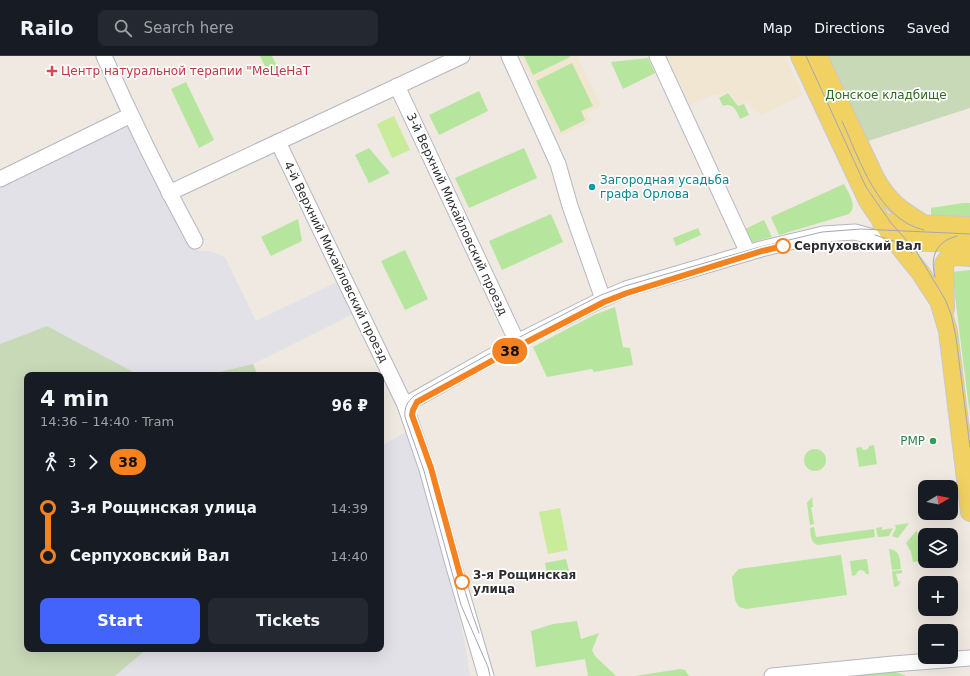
<!DOCTYPE html>
<meta charset="utf-8">
<style>
:root{--surface:#171b24;--page:#242831;--text:#f1f3f6;--muted:#9ea1a6;--line:#363941;--accent:#4264fb}
body{margin:0;font-family:"DejaVu Sans",sans-serif;background:var(--page);color:var(--text);height:100vh;display:flex;flex-direction:column;font-size:15px;white-space:nowrap}
*{box-sizing:border-box;margin:0}
p{font-size:13px;color:var(--muted)}
.icon{flex:none;width:22px;height:22px;fill:none;stroke:currentColor;stroke-width:2;stroke-linecap:round;stroke-linejoin:round}
.map{position:relative;flex:1;overflow:hidden}
.sheet{position:absolute;left:24px;top:316px;width:360px;height:280px;display:flex;flex-direction:column;background:var(--surface);border-radius:8px;box-shadow:0 4px 16px #0002}
.sheet>*{flex:none}
.badge{padding:0 8px;border-radius:13px;font-size:14px;line-height:26px}
.needle{width:26px;rotate:80deg}
.tools{position:absolute;left:918px;top:424px;display:grid;gap:8px}
.tools a{display:grid;place-items:center;width:40px;height:40px;border-radius:8px;background:var(--surface);box-shadow:0 4px 16px #0002;font-size:20px}
.map>.badge{position:absolute;translate:-50% -50%;box-shadow:0 0 0 2px #fff}
.legs{display:flex;align-items:center;gap:6px;height:44px;padding:0 16px;font-size:13px}
.legs p{margin-inline-start:auto}
.overview{display:flex;align-items:center;justify-content:space-between;height:68px;padding:0 16px}
h1{font-size:22px;font-weight:600;line-height:30px}
.button{display:flex;gap:8px;margin-top:auto;padding:8px 16px}
.button a{flex:1;height:46px;border-radius:8px;background:var(--accent);color:#fff;font-size:16px;font-weight:600;line-height:46px;text-align:center}
.button a+a{background:var(--page);color:var(--text)}
ul{padding:0 16px;list-style:none}
li{display:flex;align-items:center;gap:14px;height:48px;font-size:15px}
li i{display:grid;place-items:center;width:6px;height:100%;margin:0 5px;background:currentColor}
li i::after{content:'';width:10px;height:10px;margin:-5px;border:3px solid;border-radius:50%;background:var(--surface)}
li p{margin-inline-start:auto}
li:first-child i{background:linear-gradient(#0000 50%,currentColor 0)}
li:last-child i{background:linear-gradient(currentColor 50%,#0000 0)}
header{display:flex;align-items:center;gap:24px;box-sizing:border-box;height:56px;padding:0 20px;background:var(--surface);border-bottom:1px solid var(--line)}
header strong{font-size:19px}
nav{display:flex;gap:22px;margin-inline-start:auto;font-size:14px}
.search{width:280px;height:36px;background:var(--page);display:flex;align-items:center;gap:10px;box-sizing:border-box;padding:0 14px;border-radius:8px;color:var(--muted);font-size:15px}
.map>svg:first-child{display:block}
</style>
<header>
<strong>Railo</strong>
<div class="search"><svg class="icon" aria-label="search" viewBox="0 0 24 24"><circle cx="10" cy="10" r="6"/><path d="M15 15l6 6"/></svg>Search here</div>
<nav><a>Map</a><a>Directions</a><a>Saved</a></nav>
</header>
<div class="map">
<svg width="970" height="620" viewBox="0 0 970 620">
<rect width="100%" height="100%" fill="#efe9e1"/>
<g fill="#e3e1e8">
<path d="M125 69 133 72 198 195H210L225 201 256 265 337 226 353 258 253 308 206 319H139L47 270 0 288V132Z"/>
<path d="M406 376 425 430 447 512 463 577 470 620H115L147 593H381V390Z"/>
</g>
<g fill="#f0e6d1">
<path d="M521 0H577L601 50 587 57 591 66 559 81Z"/>
<path d="M667 0H785L803 39 761 59 747 46 738 49 729 35 722 39H713L690 49Z"/>
</g>
<g fill="#b6e59e">
<path d="M260 0H272L280 16 270 21Z"/>
<path d="M524 0H569L570 1 533 19Z"/>
<path d="M648 2 655 17 623 33 611 6Z"/>
<path d="M572 7 593 50 581 55 585 64 561 76 536 25Z"/>
<path d="M186 26 214 84 199 92 171 33Z"/>
<path d="M479 35 488 55 439 79 429 59Z"/>
<path d="M728 37 738 50 744 48 749 59 740 63C737 55 733 46 723 50L719 42Z"/>
<path d="M369 92 390 117 369 127 355 99Z"/>
<path d="M524 92 537 122 469 152 455 122Z"/>
<path d="M844 128C849 138 858 150 849 158L779 179 771 161Z"/>
<path d="M963 147H970V165L931 163V152Z"/>
<path d="M551 158 563 186 502 214 489 185Z"/>
<path d="M298 163 302 185 271 200 261 181Z"/>
<path d="M764 164 772 181 753 186 751 185 745 173Z"/>
<path d="M698 172 701 179 676 190 673 182Z"/>
<path d="M405 194 428 243 405 254 381 205Z"/>
<path d="M970 214V360L952 216Z"/>
<path d="M615 251 623 291 630 292 633 309 594 316 592 313 547 321 533 291 594 259Z"/>
<path d="M874 389 877 408 859 411 856 392 861 391 863 394H865L868 393 869 390Z"/>
<circle cx="815" cy="404" r="11"/>
<path d="M812 441 813 451H811L814 468 810 469 807 447Z"/>
<path d="M909 467 898 482 892 480 896 472 895 469Z"/>
<path d="M814 471 816 481 874 473 875 481 818 489C810 487 811 479 810 472Z"/>
<path d="M882 471V474L893 472 889 480 878 481 876 472Z"/>
<path d="M917 474 921 505 913 506 911 496 906 487Z"/>
<path d="M889 493C900 494 900 503 901 513L892 514Z"/>
<path d="M841 499 847 539 746 553 739 551 735 544 732 521 735 517 739 513Z"/>
<path d="M566 503 570 519 548 524 545 507Z"/>
<path d="M867 503 869 518H866L864 515 860 514 857 516 856 519 852 520 850 505Z"/>
<path d="M902 514V517L896 518 898 526 901 525 898 530 894 531 892 515Z"/>
<path d="M577 565 581 583 599 577 592 594 595 600 616 620H588L585 603 536 611 531 575 553 568Z"/>
<path d="M886 612 906 620H819Z"/>
<path d="M680 613 685 614 689 620H635Z"/>
</g>
<g fill="#c8d9b8">
<path d="M826 0H970V52L865 86Z"/>
<path d="M47 270 139 319H27V593H147L115 620H0V288Z"/>
<path d="M253 308 258 319H206Z"/>
</g>
<g fill="#c9ec9a">
<path d="M394 60 410 94 392 102 377 68Z"/>
<path d="M560 452 568 494 548 498 539 456Z"/>
</g>
<g fill="none" stroke-linecap="round" stroke-linejoin="round">
<defs>
<g id="minor">
<path d="M104 0C132 63 162 124 195 185"/>
<path d="M509 0 558 108 570 150 603 243"/>
<path d="M657 0 748 197"/>
<path d="M397 30 517 286"/>
<path d="M278 86 405 349 427 413 454 511 486 620"/>
<path d="M0 123 131 59"/>
<path d="M169 137 462 0"/>
<path d="M405 349 517 286 603 243 626 233 761 193 823 178 855 176 884 184 895 185V176"/>
<path d="M772 620 893 608 970 602"/>
</g>
<g id="major">
<path d="M800 0 868 145 895 185 920 216 939 245 948 275 970 456"/>
<path d="M818 0 875 122C889 147 901 154 925 169"/>
<path d="M882 167 970 170"/>
<path d="M895 185 970 187"/>
<path d="M945 253 944 208C949 198 960 200 970 201"/>
</g>
</defs>
<use href="#minor" stroke="#b4b7c1" stroke-width="17"/>
<use href="#major" stroke="#c9c9c9" stroke-width="20"/>
<use href="#minor" stroke="#fff" stroke-width="15"/>
<use href="#major" stroke="#f2d163" stroke-width="18"/>
<g stroke="#a3a6b8" stroke-width="1">
<path d="M806 0 866 131 891 167 916 195 945 243 951 258 956 281 970 391"/>
<path d="M842 65C859 102 878 164 924 174"/>
<path d="M875 179 897 186 912 197"/>
<path d="M935 221C930 201 935 186 957 180"/>
<path d="M479 577C459 523 447 467 431 413 425 395 416 378 413 361 412 355 414 351 417 346L519 290 604 246 627 237 701 214"/>
<path d="M490 620 488 611 461 549 424 415 405 361C404 352 407 346 414 340L516 283 601 239 625 230 760 191 822 176 861 173 970 178"/>
</g>
</g>
<g fill="none" stroke-linecap="round" stroke-linejoin="round">
<defs>
<path id="line-1" d="M462 526 431 412 412 359 413 354 417 346 519 290 604 246 627 237 762 195 783 190"/>
</defs>
<use href="#line-1" stroke="#fff" stroke-width="9"/>
<use href="#line-1" stroke="#f58220" stroke-width="6"/>
</g>
<path fill="#e0444e" stroke="#fff" stroke-width="1.5" d="M50 9h4v4h4v4h-4v4h-4v-4h-4v-4h4z"/>
<circle fill="#0f9aa8" stroke="#fff" stroke-width="1.5" cx="592" cy="131" r="4"/>
<g fill="#fff" stroke="#f58220" stroke-width="2">
<circle cx="783" cy="190" r="7"/>
<circle cx="462" cy="526" r="7"/>
</g>
<circle fill="#2e9e5b" stroke="#fff" stroke-width="1.5" cx="933" cy="385" r="4"/>
<g text-anchor="middle" stroke-width="3.5" stroke-linejoin="round" paint-order="stroke">
<g font-size="12" fill="#be3a42" stroke="#fff" text-anchor="start">
<text x="61" y="19">Центр натуральной терапии "МеЦеНаТ</text>
</g>
<g font-size="12" fill="#2c6e1b" stroke="#fff">
<text x="886" y="43">Донское кладбище</text>
</g>
<g font-size="12" fill="#0d838f" stroke="#fff" text-anchor="start">
<text x="600" y="128">Загородная усадьба<tspan x="600" dy="14">графа Орлова</tspan></text>
</g>
<g font-size="12" fill="#2e2e2e" stroke="#fff">
<text transform="translate(457 158) rotate(65)" y="4">3-й Верхний Михайловский проезд</text>
<text transform="translate(336 206) rotate(64)" y="4">4-й Верхний Михайловский проезд</text>
</g>
<g font-size="12" font-weight="bold" fill="#2e2e2e" stroke="#fff" text-anchor="start">
<text x="794" y="194">Серпуховский Вал</text>
<text x="473" y="523">3-я Рощинская<tspan x="473" dy="14">улица</tspan></text>
</g>
<g font-size="12" fill="#27864d" stroke="#fff" text-anchor="end">
<text x="925" y="389">PMP</text>
</g>
</g>
</svg>
<div class="tools">
<a><svg class="needle" viewBox="-14 -14 28 28"><path d="M0-13l5 13h-10z" fill="#e53935"/><path d="M0 13l5-13h-10z" fill="#9ea1a6"/></svg></a>
<a><svg class="icon" aria-label="layers" viewBox="0 0 24 24"><path d="M12 4l9 5-9 5-9-5zM3 14l9 5 9-5"/></svg></a>
<a>+</a>
<a>−</a>
</div>
<b class="badge" style="left:510px;top:295px;background:#f58220;color:#111">38</b>
<section class="sheet">
<div class="overview"><div><h1>4 min</h1><p>14:36 – 14:40 · Tram</p></div><b>96 ₽</b></div>
<div class="legs"><svg class="icon" aria-label="walk" viewBox="0 0 24 24"><circle cx="13" cy="4" r="2"/><path d="M13 8l-2 6 4 7M11 14l-3 7M7 12l3-4h3l4 4"/></svg>3<svg class="icon" aria-label="forward" viewBox="0 0 24 24"><path d="M9 5l7 7-7 7"/></svg><b class="badge" style="background:#f58220;color:#111">38</b></div>
<ul>
<li><i style="color:#f58220"></i><b>3-я Рощинская улица</b><p>14:39</p></li>
<li><i style="color:#f58220"></i><b>Серпуховский Вал</b><p>14:40</p></li>
</ul>
<div class="button"><a>Start</a><a>Tickets</a></div>
</section>
</div>
